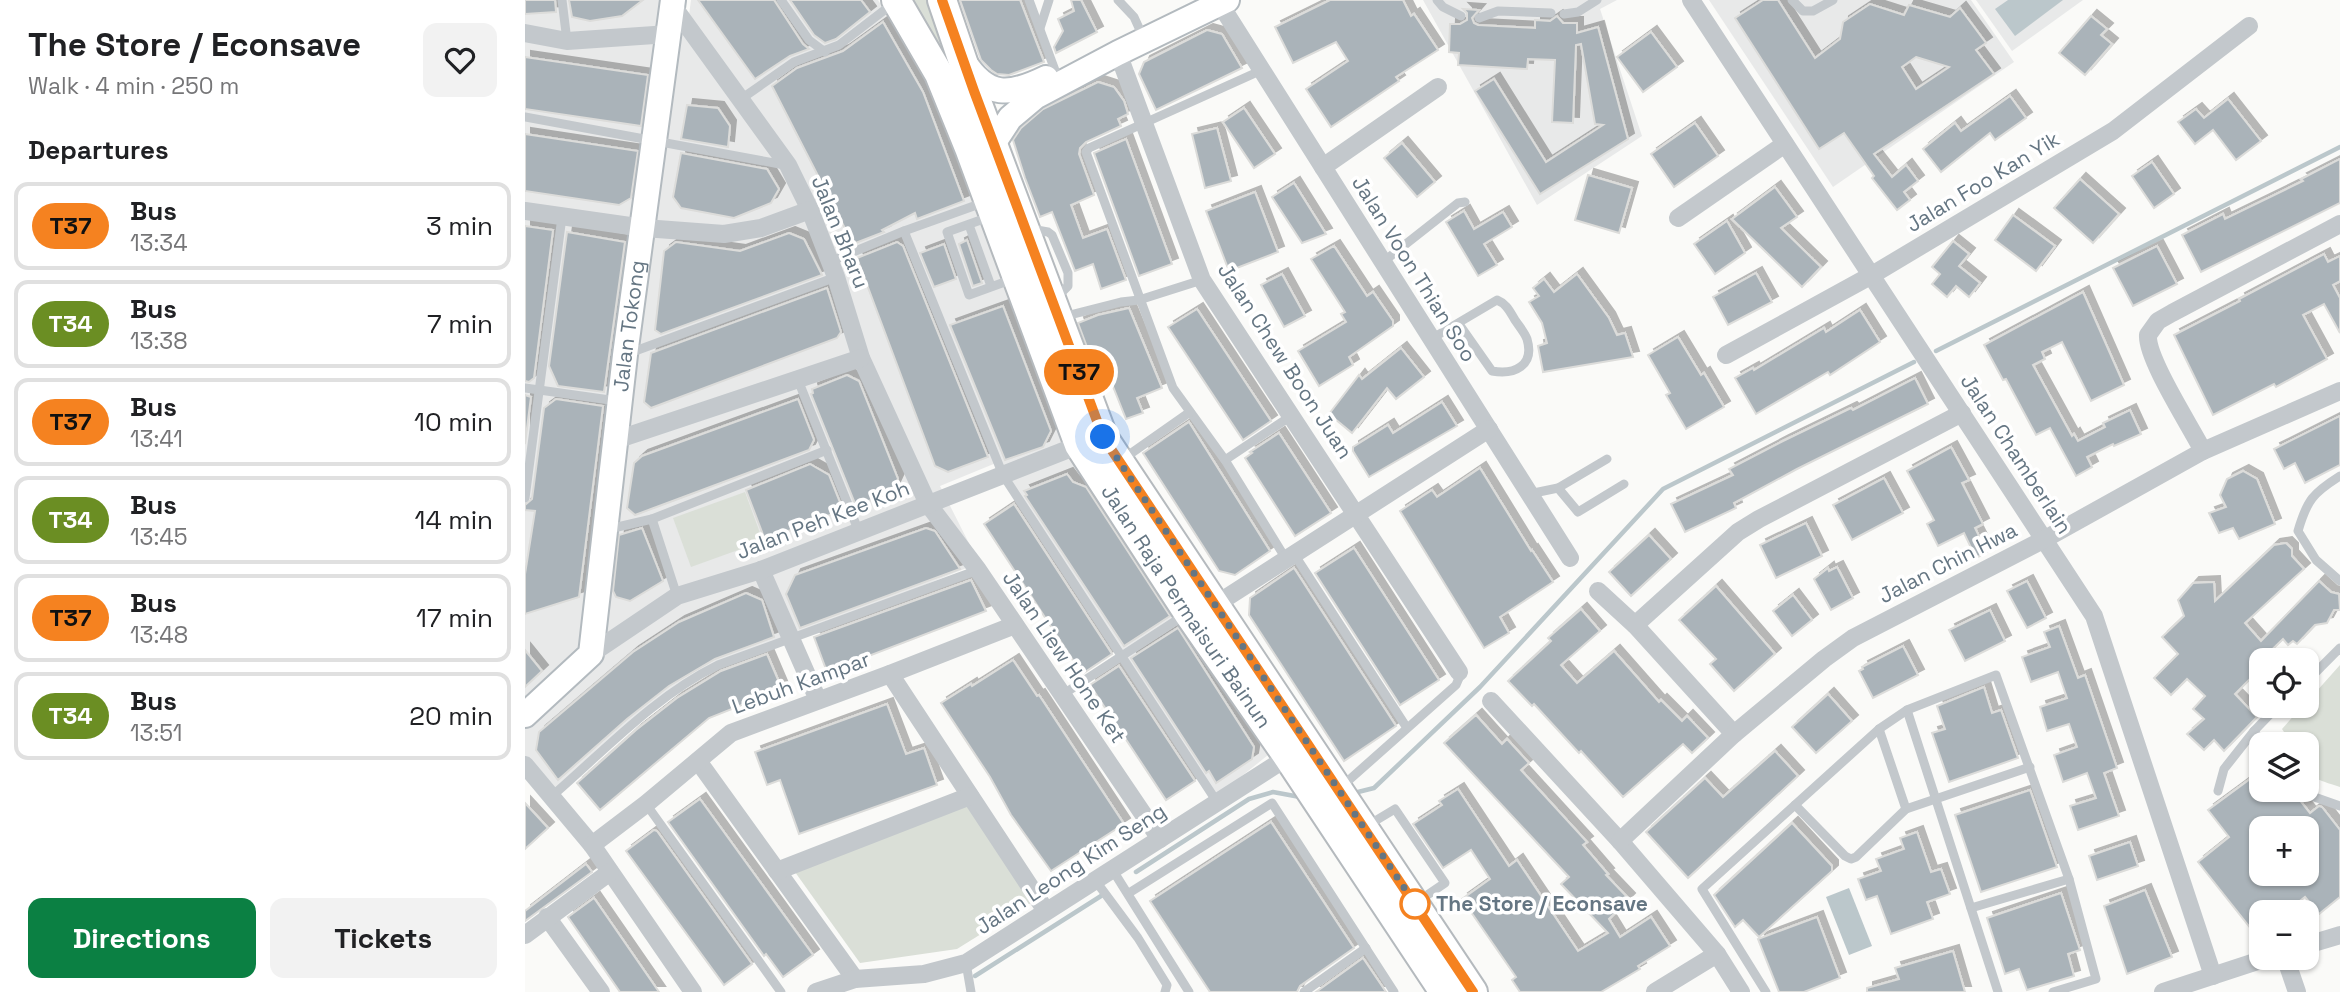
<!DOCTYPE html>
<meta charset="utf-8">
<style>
:root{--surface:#fff;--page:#f2f2f2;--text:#202124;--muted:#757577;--line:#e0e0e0;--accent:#0b8043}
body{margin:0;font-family:"Space Grotesk",sans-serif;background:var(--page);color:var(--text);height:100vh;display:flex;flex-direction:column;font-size:26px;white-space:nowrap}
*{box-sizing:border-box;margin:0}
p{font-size:23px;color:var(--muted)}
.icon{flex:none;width:38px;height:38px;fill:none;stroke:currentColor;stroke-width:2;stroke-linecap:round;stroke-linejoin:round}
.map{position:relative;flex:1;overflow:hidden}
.side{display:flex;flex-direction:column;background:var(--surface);width:525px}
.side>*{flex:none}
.badge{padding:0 14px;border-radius:23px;font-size:24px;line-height:46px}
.fabs{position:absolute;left:1724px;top:648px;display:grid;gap:14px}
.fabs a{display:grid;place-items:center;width:70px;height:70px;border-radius:14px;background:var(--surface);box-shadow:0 2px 5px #0004;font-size:35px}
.you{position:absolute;width:35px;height:35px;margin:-18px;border:5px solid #fff;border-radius:50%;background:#1a73e8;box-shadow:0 0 0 10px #1a73e833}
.map>.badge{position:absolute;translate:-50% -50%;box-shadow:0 0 0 4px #fff}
h2{padding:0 28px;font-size:26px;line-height:63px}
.round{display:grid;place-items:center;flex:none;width:74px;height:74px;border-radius:14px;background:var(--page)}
.summary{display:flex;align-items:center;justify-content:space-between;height:119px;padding:0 28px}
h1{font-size:33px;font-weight:600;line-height:52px}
.button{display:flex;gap:14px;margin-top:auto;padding:14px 28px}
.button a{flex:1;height:80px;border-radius:14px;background:var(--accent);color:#fff;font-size:28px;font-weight:600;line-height:80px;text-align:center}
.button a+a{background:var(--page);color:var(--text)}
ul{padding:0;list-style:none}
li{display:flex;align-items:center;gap:21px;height:88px;margin:0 14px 10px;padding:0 14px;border:4px solid var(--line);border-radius:14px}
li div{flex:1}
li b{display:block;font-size:26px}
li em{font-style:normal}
li .badge{min-width:77px;font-weight:700;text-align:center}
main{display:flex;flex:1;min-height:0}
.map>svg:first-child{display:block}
</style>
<main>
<section class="side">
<div class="summary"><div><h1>The Store / Econsave</h1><p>Walk · 4 min · 250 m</p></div><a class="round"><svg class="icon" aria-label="heart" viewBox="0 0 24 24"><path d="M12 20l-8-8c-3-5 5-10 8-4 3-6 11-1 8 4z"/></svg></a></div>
<h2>Departures</h2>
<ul>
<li><span class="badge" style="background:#f58220;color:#111">T37</span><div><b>Bus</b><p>13:34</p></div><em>3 min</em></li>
<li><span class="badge" style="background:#6b8e23;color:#fff">T34</span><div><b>Bus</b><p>13:38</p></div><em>7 min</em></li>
<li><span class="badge" style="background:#f58220;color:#111">T37</span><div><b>Bus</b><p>13:41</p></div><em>10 min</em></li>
<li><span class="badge" style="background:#6b8e23;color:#fff">T34</span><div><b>Bus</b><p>13:45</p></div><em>14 min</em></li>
<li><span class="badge" style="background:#f58220;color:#111">T37</span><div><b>Bus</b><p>13:48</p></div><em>17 min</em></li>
<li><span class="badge" style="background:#6b8e23;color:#fff">T34</span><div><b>Bus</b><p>13:51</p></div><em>20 min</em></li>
</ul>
<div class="button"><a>Directions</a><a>Tickets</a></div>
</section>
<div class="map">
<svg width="1815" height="992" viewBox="0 0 1815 992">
<defs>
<filter id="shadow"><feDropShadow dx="6" dy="-6" stdDeviation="0" flood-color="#0004"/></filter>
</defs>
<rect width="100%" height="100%" fill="#fafaf8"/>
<g fill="#e8e9e9">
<path d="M0 0H135L161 39 166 0H353L414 99 587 512 743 755 687 800 471 463 415 486 454 563 160 682 28 796 0 766Z"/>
<path d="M898 0H1092L1075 9 1117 136 1012 205Z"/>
<path d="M1184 0H1446L1489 62 1308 187Z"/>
<path d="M1451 0H1558L1487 51Z"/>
</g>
<g fill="#dadfd7">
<path d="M384 0H408L437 95 404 28Z"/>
<path d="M220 492 238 541 166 567 148 518Z"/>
<path d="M1815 665V787C1784 777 1782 778 1782 744H1767L1757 729 1778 705H1782V702Z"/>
<path d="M442 803 506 903 432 949 335 963 270 872Z"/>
</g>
<g fill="#bbc7cb">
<path d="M1483 0H1538L1490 36 1470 9Z"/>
<path d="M1324 888 1347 946 1324 955 1301 897Z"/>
</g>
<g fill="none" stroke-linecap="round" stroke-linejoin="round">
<g stroke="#bbc7cb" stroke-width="4.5">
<path d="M1411 351 1815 147"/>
<path d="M829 793 849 788 955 687 1138 489 1389 362"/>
<path d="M611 872 724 799 748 792 775 797"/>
<path d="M450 976 576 896"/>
</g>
</g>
<g fill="#aab3b9" stroke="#dcdcda" stroke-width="2" fill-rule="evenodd" filter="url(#shadow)">
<path d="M0 0H30L31 12 0 14Z"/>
<path d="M44 0H118L97 16 65 21 47 17Z"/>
<path d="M173 0H249L278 44 284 49 265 56 230 79Z"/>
<path d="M265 0H336L345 12 311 39 300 43 289 35Z"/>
<path d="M435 0H495L519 62 484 75 472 74 466 70 456 60Z"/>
<path d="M546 0H556L572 32 531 53 529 47 538 31 533 19 549 11Z"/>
<path d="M805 0H878L886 16 889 14 913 50 871 77 874 81 806 127 781 89 823 61 811 42 768 63 750 27Z"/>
<path d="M1238 0H1253L1290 58 1315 39 1318 22 1345 4 1379 15 1384 5 1425 17 1435 8 1461 43 1451 50 1469 74 1349 154 1367 177 1381 165 1393 181 1379 192 1385 200 1372 210 1347 178 1349 176 1319 133 1294 149 1210 18ZM1391 57 1424 67 1391 89 1377 67Z"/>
<path d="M938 9 954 10 947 18 949 23 953 25 1010 28V20L1025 21 1032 16 1038 23H1052V33L1073 27 1103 139 1015 194 950 91 969 79 1021 162 1078 125 1070 124 1056 44 1051 45 1048 123 1027 122 1030 60 1003 59 1002 69 933 65 934 53 924 52 925 24H935L942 20V13Z"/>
<path d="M1566 16 1582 29 1576 35 1587 44 1560 75 1534 53Z"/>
<path d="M358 22 398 92 439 201 392 219 390 213 357 230 359 232 328 244 247 86 272 68 318 51Z"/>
<path d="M682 30 697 34 717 68 631 110 614 74 619 62Z"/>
<path d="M1126 32 1152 67 1118 92 1092 57Z"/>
<path d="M0 57 123 75 116 126 0 109Z"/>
<path d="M573 82 589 87 599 101 603 114 593 119 596 126 561 142 555 148 554 154 569 195 546 205 558 238 582 229 601 280 576 289 568 264 550 271 527 212 515 217 500 178 488 140 496 128 518 109Z"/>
<path d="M1485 96 1501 118 1470 140 1465 133 1416 172 1398 149 1430 123 1436 131Z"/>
<path d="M1703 99 1736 141 1711 160 1688 130 1670 144 1653 122 1671 109 1679 118Z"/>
<path d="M162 105 193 108 205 126 203 147 156 139Z"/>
<path d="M719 108 750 154 729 168 698 122Z"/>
<path d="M1170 123 1193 156 1149 187 1126 154Z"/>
<path d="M692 128 706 181 680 188 667 134Z"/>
<path d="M0 134 113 151 106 198 94 205 0 191Z"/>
<path d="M601 139 647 264 614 276 569 153Z"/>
<path d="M877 143 910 182 892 197 859 158Z"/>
<path d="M156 153 242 169 254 189 246 203 209 218 156 208 148 197Z"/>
<path d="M1815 159V203L1676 272 1657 235 1698 214 1700 219 1778 181 1776 179Z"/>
<path d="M1627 162 1649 194 1629 208 1607 176Z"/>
<path d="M1063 175 1107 188 1094 233 1050 220Z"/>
<path d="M1555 179 1594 214 1568 243 1529 208Z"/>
<path d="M769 183 801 234 777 243 747 197Z"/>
<path d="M1250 187 1272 217 1256 228 1296 267 1277 287 1207 219Z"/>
<path d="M730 192 753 252 704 271 681 211Z"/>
<path d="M939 211 949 229 978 212 987 227 959 244 972 265 953 276 921 222Z"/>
<path d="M1488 215 1530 246 1511 271 1470 240Z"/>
<path d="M1202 221 1220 253 1190 274 1169 244Z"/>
<path d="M0 226 28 230 9 378 4 382 0 381Z"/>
<path d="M42 232 100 242 79 392 33 386 24 366Z"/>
<path d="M264 233 279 239 297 275 136 334 130 330 139 251 151 242 215 251Z"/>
<path d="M442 240 457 283 448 286 434 244Z"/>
<path d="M1428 241 1444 254 1434 266 1455 283 1444 297 1431 286 1422 297 1407 284 1415 274 1407 267Z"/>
<path d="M372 242 378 246 463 457 423 472 410 466 332 258Z"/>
<path d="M419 244 431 279 409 287 395 253Z"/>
<path d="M809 246 842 296 848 292 868 321V326L824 357 828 365 794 386 773 351 821 322 816 314 820 312 786 259Z"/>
<path d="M1632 246 1652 284 1608 306 1588 268Z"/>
<path d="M1799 254 1803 262 1815 256V281L1808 285 1815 298V333L1799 304 1778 315 1802 359 1751 387 1749 384 1688 415 1649 335 1715 301 1714 299Z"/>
<path d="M1231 273 1247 302 1203 325 1188 297Z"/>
<path d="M757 274 780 316 759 327 736 285Z"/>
<path d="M1052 274 1084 318 1092 335 1100 333 1108 357 1018 372 1013 346 1022 343 1017 323 1004 302 1014 296 1008 288 1019 279 1029 292Z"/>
<path d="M302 288 316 332 312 338 126 408 119 402 126 353Z"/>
<path d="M1558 292 1599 385 1566 401 1537 342 1517 352 1520 359 1508 365 1547 436 1549 434 1553 441 1580 427 1578 423 1605 410 1616 434 1589 446 1588 444 1562 457 1567 467 1551 476 1525 428 1511 435 1481 379 1478 380 1459 345Z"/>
<path d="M478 306 526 431 518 447 480 460 425 325Z"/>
<path d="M604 308 637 388 612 398 618 413 601 419 577 359 568 363 553 323 573 315Z"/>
<path d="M672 309 746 421 718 440 643 327Z"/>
<path d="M1335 310 1355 342 1305 375 1303 372 1231 414 1210 378 1228 368 1229 370 1299 328 1301 332Z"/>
<path d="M1153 337 1176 375 1179 373 1199 407 1161 429 1141 395 1145 393 1123 355Z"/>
<path d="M876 348 899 377 871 399 862 388 827 433 804 414 834 375 837 379Z"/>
<path d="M322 375 334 381 373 479 367 492 331 506 286 394 288 393 287 389Z"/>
<path d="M1390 378 1403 404 1272 469 1209 503 1211 508 1160 532 1146 504 1208 475 1204 469 1258 441 1326 408 1328 410Z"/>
<path d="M0 395 6 397 0 444Z"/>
<path d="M31 399 78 406 54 597 0 614V574L10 511 0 510V505L7 499 19 408Z"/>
<path d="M273 399 289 440 284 450 110 515 102 508 109 463 117 456Z"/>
<path d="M917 402 932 426 844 477 828 451V447L863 425 868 433Z"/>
<path d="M1815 416V465L1780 483 1770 463 1759 469 1749 449Z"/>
<path d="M664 422 745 551 710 575 694 571 618 453Z"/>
<path d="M754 433 806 513 770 536 720 458 727 453 725 452Z"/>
<path d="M1426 447 1444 480 1437 483 1458 524 1450 528 1462 552 1451 558 1439 533 1413 546 1402 524 1409 520 1382 471Z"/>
<path d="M285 464 304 475 318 510 240 540 221 490Z"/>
<path d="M955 468 1006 551 1007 550 1028 582 975 617 984 633 959 648 875 511 907 490 912 497Z"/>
<path d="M1718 471 1732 479 1750 524 1714 539 1708 528 1694 533 1684 513 1701 507 1695 495 1702 479Z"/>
<path d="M542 474 548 482 561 487 645 616 599 646 500 496 502 495 499 491Z"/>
<path d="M1359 478 1378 513 1327 540 1308 505Z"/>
<path d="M489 504 587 654 557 674 459 524Z"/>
<path d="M1281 523 1297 556 1251 578 1235 545Z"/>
<path d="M117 528 138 581 105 601 91 597 88 591 94 535Z"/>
<path d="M401 528 410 531 435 569 275 628 261 594 270 575Z"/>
<path d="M1124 535 1146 559 1106 596 1084 572Z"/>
<path d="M1761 543 1767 549V556L1779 569 1720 623 1736 641 1794 581 1806 592 1814 594 1815 610H1809L1802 623 1790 625 1772 644 1768 641 1763 645 1758 639 1729 667 1726 678 1710 694 1732 717 1699 751 1689 740 1679 750 1662 734 1679 719 1668 709 1680 696 1662 679 1646 695 1629 678 1653 654 1637 637 1659 616 1653 600 1668 583 1689 582 1690 601 1749 545Z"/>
<path d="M829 548 914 680 875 705 790 573Z"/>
<path d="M1312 567 1328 598 1306 610 1289 579 1303 568 1304 571Z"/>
<path d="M769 568 871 726 819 761 724 615 725 598Z"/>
<path d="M446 580 461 611 302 672 289 637Z"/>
<path d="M1502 581 1521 618 1502 628 1482 591Z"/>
<path d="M1191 586 1250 654 1209 691 1185 664 1191 659 1154 620Z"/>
<path d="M221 593 237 600 249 637 190 659 144 686 102 719 33 780 11 750 14 732 108 652 154 622Z"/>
<path d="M1268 595 1287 620 1267 636 1248 611Z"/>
<path d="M1056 609 1075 631 1036 665 1052 683 1089 651 1134 702 1136 700 1157 721 1162 716 1183 738 1167 753 1158 744 1098 797 1056 751 1054 753 1009 704 1007 706 983 681 1026 641 1023 638Z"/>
<path d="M1465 610 1480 641 1440 661 1424 630Z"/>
<path d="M1534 626 1553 678 1560 675 1592 768 1579 773 1594 816 1553 830 1545 806 1571 798 1562 773 1538 782 1529 755 1552 747 1544 724 1522 731 1515 707 1542 698 1533 672 1506 682 1497 657 1525 647 1519 632Z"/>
<path d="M653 628 729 747 727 759 691 783 684 771 681 773 606 658Z"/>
<path d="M1378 646 1393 675 1348 698 1334 671 1338 669 1337 667Z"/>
<path d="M0 650 17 671 0 687Z"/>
<path d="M242 654 257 689 184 718 75 810 52 783 111 730 152 698 196 671Z"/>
<path d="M488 660 512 696 514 695 599 824 526 871 486 815 465 777 416 703 446 684 447 686Z"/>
<path d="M594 666 670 781 641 800 565 685Z"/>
<path d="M1459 687 1467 713 1476 710 1493 758 1424 782 1407 733 1420 729 1412 706Z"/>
<path d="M1303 694 1327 721 1291 753 1267 727Z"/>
<path d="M362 704 381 754 399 748 412 785 274 834 255 780 242 785 230 752Z"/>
<path d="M951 715 977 744 982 739 1004 763 996 770 1062 842 1058 845 1083 874 1081 875 1104 899 1084 919 1095 937 1126 917 1145 946 1113 966 1115 969 1076 992H995L987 980 991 977 937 899 965 879 946 850 918 868 888 824 917 805 914 801 933 789 984 866 992 860 1053 951 1083 933 1036 884 1044 877 919 743Z"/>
<path d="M1250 751 1273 776 1163 878 1121 832 1180 778 1198 797Z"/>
<path d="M1736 771V789H1766L1785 813 1794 806 1797 807 1815 830V897L1794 914 1780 897 1761 912H1736V922L1727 930 1673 862 1704 837 1683 810ZM1736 828H1782V873H1736Z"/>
<path d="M1505 790 1532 867 1456 892 1430 815Z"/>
<path d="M175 799 288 955 258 977 241 954 239 956 143 822Z"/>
<path d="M0 803 23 828 0 849Z"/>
<path d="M746 822 829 948 775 986 772 992H685L625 901Z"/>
<path d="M1267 823 1307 866V871L1234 937 1218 920 1210 927 1189 895Z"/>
<path d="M129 830 132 831 227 964 199 985 101 851Z"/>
<path d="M1392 832 1406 872 1416 869 1425 894 1402 902 1408 919 1366 934 1352 896 1341 900 1333 879 1356 871 1351 859 1379 849 1375 838Z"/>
<path d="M1605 842 1613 866 1572 880 1564 856Z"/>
<path d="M61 864 67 872 0 921V911Z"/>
<path d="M1620 890 1647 957 1602 974 1579 906Z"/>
<path d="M1536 893 1555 950 1543 954 1549 976 1502 990 1494 969 1480 974 1462 918Z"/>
<path d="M69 898 134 992H95L43 917Z"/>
<path d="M1292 917 1315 978 1279 992H1254L1233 939Z"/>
<path d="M1428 951 1440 992H1342V988L1374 979 1370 968Z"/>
<path d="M838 958 861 992H791Z"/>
</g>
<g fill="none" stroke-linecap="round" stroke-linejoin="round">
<defs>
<g id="secondary">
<path d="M439 62C463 98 484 96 521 78"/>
<path d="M468 144 485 118 510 97 593 53 702 0"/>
<path id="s1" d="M0 715 66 654 100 355 148 0"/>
</g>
<g id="primary">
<path id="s2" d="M371 0 414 74 444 148 554 445 663 613 763 757 919 992"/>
<path d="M417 0 448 91 578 437 948 992"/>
</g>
</defs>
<use href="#secondary" stroke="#b3babf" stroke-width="28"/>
<use href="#primary" stroke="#b5babe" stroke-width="32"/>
<g stroke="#c3c8cc" stroke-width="9">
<path d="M37 0 42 41"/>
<path d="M256 0 284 40 300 52"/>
<path d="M504 0 531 73"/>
<path d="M593 0 609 17 619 39"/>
<path d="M912 0 918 7 936 16"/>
<path d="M1267 0 1278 11H1288L1308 0"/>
<path d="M1039 14 1053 12 1072 0"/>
<path d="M954 18 973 11 1026 13"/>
<path d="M515 28 524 0"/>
<path d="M737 70 564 148 561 152 648 388 700 460 761 559"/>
<path d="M216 99 269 62 314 45 370 2"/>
<path d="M0 117 260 165"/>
<path d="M460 202 379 231 478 475 692 802"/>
<path d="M467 216 422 232 444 295 488 279"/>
<path d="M444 225 466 286"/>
<path d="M506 229 523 232 527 235 543 273V286L531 298"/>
<path d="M304 262 379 231"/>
<path d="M858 262 933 203 940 202"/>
<path d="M537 317 596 302 614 300 677 280"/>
<path d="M906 339 972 300C982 304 985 312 990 320 994 326 1000 333 1002 339 1010 366 989 375 967 371L934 324"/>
<path d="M102 354 311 277"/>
<path d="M273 380 334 532"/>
<path d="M0 388 92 401"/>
<path d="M598 459 665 412"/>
<path d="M700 460 766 416"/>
<path d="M1815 476C1788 493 1782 500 1773 531L1791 560 1815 581"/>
<path d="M1033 488 1053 512 1099 484"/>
<path d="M1004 494 1033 488 1082 459"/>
<path d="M0 498 37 217"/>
<path d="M127 519 152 596"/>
<path d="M84 529 127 519 302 450"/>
<path d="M769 554 882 728"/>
<path d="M1782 681 1815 648"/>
<path d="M537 695 661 614"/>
<path d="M1382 710 1473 992"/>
<path d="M1354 729 1381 809"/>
<path d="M1738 744 1729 731 1754 705"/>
<path d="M815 788 931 685 934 678V672"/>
<path d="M1775 789 1778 793 1815 806"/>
<path d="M1693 791 1699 769 1729 731"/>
<path d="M27 796C80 750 130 696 193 665L453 570"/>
<path d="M121 804 256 992"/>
<path d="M1270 805 1320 856 1326 859 1331 857 1381 809 1505 767"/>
<path d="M840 827 870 809 920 883 892 902"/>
<path d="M587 869 664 992"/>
<path d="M570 880 613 938 642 985 640 992"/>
<path d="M604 893 747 803 869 992"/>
<path d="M1446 908 1544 879"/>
<path d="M441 963 446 992"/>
<path d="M779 992 841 948"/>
<path d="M1241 992 1177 889 1354 729 1382 710 1471 675 1544 879 1571 979 1528 992"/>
</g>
<g stroke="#c3c8cc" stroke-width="18">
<path d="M1166 0 1569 616 1688 976"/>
<path d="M145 2 263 165 285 210 311 277 336 358 403 504 453 570 635 839"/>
<path d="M695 4 1045 558"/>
<path d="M0 33 42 41 144 34"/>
<path d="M593 53 677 280 934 672"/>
<path d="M798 167 913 87"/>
<path d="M0 211 119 228 199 234 236 228 285 210"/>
<path d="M1153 218 1260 144"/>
<path d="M1201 355 1347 275 1588 131 1724 26"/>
<path d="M91 440 336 358"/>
<path d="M1678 451C1666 427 1621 358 1623 335L1633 321 1647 313 1815 224"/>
<path d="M236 570 293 700"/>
<path d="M1073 591 1110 625 1209 734"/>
<path d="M690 605 964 429"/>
<path d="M1110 625 1213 532 1234 519 1437 413"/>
<path d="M66 654 152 596 236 570 554 445"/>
<path d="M365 674 521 911"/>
<path d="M966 701 1095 841 1192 954 1216 992"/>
<path d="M173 761 330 979"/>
<path d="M0 765 67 845 168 992"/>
<path d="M1095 841 1209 734 1299 659 1328 638 1520 539 1678 451 1815 391"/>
<path d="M67 845 121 804 206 733 365 674 490 625"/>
<path d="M252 871 445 796"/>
<path d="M22 917 76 992"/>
<path d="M0 935 85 872"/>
<path d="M1782 945 1815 935"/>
<path d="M1760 957 1772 992"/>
<path d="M291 992 330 979 399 974 441 963 763 757 767 750"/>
<path d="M1130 992 1192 954"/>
<path d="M1638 992 1745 957"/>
</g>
<use href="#secondary" stroke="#fff" stroke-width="24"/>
<use href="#primary" stroke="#fff" stroke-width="28"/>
</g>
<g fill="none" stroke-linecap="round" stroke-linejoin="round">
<defs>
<path id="line" d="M417 0 449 91 578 437 948 992"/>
</defs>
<use href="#line" stroke="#fff" stroke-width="16"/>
<use href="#line" stroke="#f58220" stroke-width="10"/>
<path stroke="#657683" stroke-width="7" stroke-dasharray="0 12.6" d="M578 437 890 904"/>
</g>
<circle fill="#fff" stroke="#f58220" stroke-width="3.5" cx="890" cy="904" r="14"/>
<g text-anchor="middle" stroke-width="7" stroke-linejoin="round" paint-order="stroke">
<g font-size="21" fill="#657683" stroke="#fff">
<text transform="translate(1458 182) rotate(-31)" y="7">Jalan Foo Kan Yik</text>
<text transform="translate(315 232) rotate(68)" y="7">Jalan Bharu</text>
<text transform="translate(889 269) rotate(58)" y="7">Jalan Voon Thian Soo</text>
<text dy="7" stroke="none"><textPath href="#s1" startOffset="420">Jalan Tokong</textPath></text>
<text transform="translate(760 361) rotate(57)" y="7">Jalan Chew Boon Juan</text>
<text transform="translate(1491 454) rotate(57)" y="7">Jalan Chamberlain</text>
<text transform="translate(298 520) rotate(-21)" y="7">Jalan Peh Kee Koh</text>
<text transform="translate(1423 563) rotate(-27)" y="7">Jalan Chin Hwa</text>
<text dy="7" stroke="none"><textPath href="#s2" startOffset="676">Jalan Raja Permaisuri Bainun</textPath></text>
<text transform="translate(539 657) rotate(56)" y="7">Jalan Liew Hone Ket</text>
<text transform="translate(276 683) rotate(-20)" y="7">Lebuh Kampar</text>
<text transform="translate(546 869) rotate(-33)" y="7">Jalan Leong Kim Seng</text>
</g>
<g font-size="21" font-weight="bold" fill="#657683" stroke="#fff" text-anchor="start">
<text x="911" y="911">The Store / Econsave</text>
</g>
</g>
</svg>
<div class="fabs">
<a><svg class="icon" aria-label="locate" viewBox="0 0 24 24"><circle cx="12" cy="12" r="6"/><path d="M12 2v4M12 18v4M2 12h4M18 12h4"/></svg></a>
<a><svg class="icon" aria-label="layers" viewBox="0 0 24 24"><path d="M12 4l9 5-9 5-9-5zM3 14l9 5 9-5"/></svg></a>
<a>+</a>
<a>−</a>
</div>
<div class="you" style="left:578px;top:437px"></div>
<b class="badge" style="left:554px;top:372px;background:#f58220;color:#111">T37</b>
</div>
</main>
